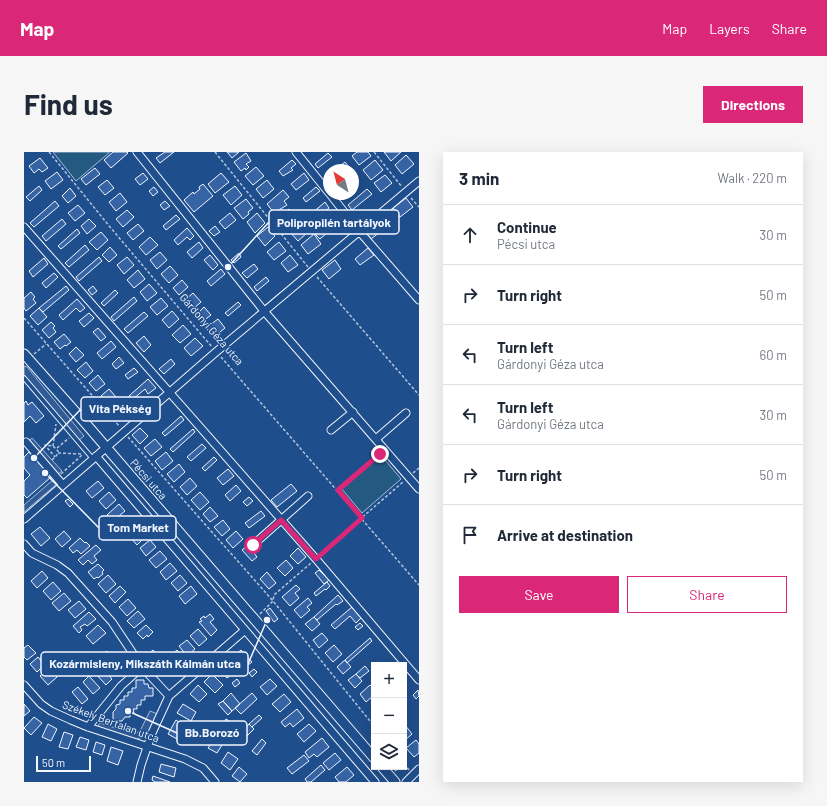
<!DOCTYPE html>
<html lang="en">
<head>
<meta charset="utf-8">
<style>
  :root { --surface:#fff; --page:#f6f6f7; --text:#1f2937; --muted:#747a83; --line:#e0e1e3; --accent:#db2777 }
  body { margin:0; font-family:Barlow,sans-serif; background:var(--page); color:var(--text) }
  .controls { position:absolute; right:12px; bottom:12px; display:grid; overflow:hidden; border-radius:0px; box-shadow:0 4px 16px #0002 }
  .controls button { width:36px; height:36px; display:grid; place-items:center; padding:0; border:0; border-bottom:1px solid var(--line); background:var(--surface); color:var(--text); font:20px sans-serif }
  .compass { position:absolute; left:299px; top:12px; width:36px; height:36px; border-radius:50%; background:var(--surface); box-shadow:0 4px 16px #0002; rotate:324deg }
  .scale { position:absolute; left:12px; bottom:10px; width:55px; box-sizing:border-box; padding-left:4px; border:2px solid #f2f6ff; border-top:0; font-size:11px; line-height:14px; white-space:nowrap; color:#f2f6ff; -webkit-text-stroke:3px #1f4e8c; paint-order:stroke }
  .stop { position:absolute; width:12px; height:12px; margin:-9px; border:3px solid #db2777; border-radius:50%; background:#fff }
  .stop.end { background:#db2777; border-color:#fff; box-shadow:0 1px 4px #0008 }
  .list { margin:0; padding:0; list-style:none }
  h2 { display:flex; justify-content:space-between; align-items:center; height:52px; margin:0; padding:0 16px; font-size:17px }
  h2 small { font-size:13px; font-weight:400; color:var(--muted) }
  .list li { display:grid; grid-template-columns:26px 1fr auto; gap:12px; align-items:center; box-sizing:border-box; height:60px; padding:0 16px; border-top:1px solid var(--line) }
  .list b { display:block; font-size:15px; white-space:nowrap }
  .list p { margin:0; font-size:13px; white-space:nowrap; color:var(--muted) }
  .list em { font-size:13px; font-style:normal; color:var(--muted) }
  .actions { display:flex; gap:8px; padding:12px 16px }
  .actions a { flex:1; padding:9px 0; border:1px solid var(--accent); border-radius:0px; text-align:center; font-size:14px; color:var(--accent) }
  .actions .main { background:var(--accent); color:#fff }
  .icon { flex:none; width:22px; height:22px; fill:none; stroke:currentColor; stroke-width:2; stroke-linecap:round; stroke-linejoin:round }
  .map { position:relative; flex:none; width:395px; height:630px; overflow:hidden; border-radius:0px }
  header { display:flex; align-items:center; gap:24px; box-sizing:border-box; height:56px; padding:0 20px; background:var(--accent); color:#fff }
  header strong { font-size:19px }
  nav { display:flex; gap:22px; margin-inline-start:auto; font-size:14px }
  .intro { display:flex; align-items:center; justify-content:space-between; box-sizing:border-box; height:96px; padding:0 24px }
  h1 { margin:0; font-size:28px }
  .button { padding:10px 18px; border-radius:0px; background:var(--accent); color:#fff; font-size:14px; font-weight:700 }
  main { display:flex; gap:24px; padding:0 24px }
  aside { flex:1; background:var(--surface); border-radius:0px; box-shadow:0 4px 16px #0002 }
  .map>svg:first-child { display:block }
  .green { fill:#245a82; stroke:#a8bbd7 }
  .parking { fill:#305b95; stroke:#a8bbd7 }
  .building { fill:#3563a3; stroke:#f2f6ff }
  .lines { fill:none; stroke-linecap:round; stroke-linejoin:round }
  .lane-casing { stroke:#f2f6ff; stroke-width:5.5 }
  .street-casing { stroke:#f2f6ff; stroke-width:9 }
  .secondary-casing { stroke:#f2f6ff; stroke-width:11 }
  .path { stroke:#b3c4dc; stroke-width:1.5; stroke-dasharray:3 2; stroke-linecap:butt }
  .lane { stroke:#1f4e8c; stroke-width:3.5 }
  .street { stroke:#1f4e8c; stroke-width:7 }
  .secondary { stroke:#1f4e8c; stroke-width:9 }
  .route { stroke:#db2777; stroke-width:5 }
  .labels { text-anchor:middle; dominant-baseline:central; stroke-width:3; stroke-linejoin:round; paint-order:stroke }
  .street-label { font-size:11px; fill:#f2f6ff; stroke:#1f4e8c }
  .leader { fill:none; stroke:#f2f6ff; stroke-width:1.5 }
  .callout-dot { fill:#f2f6ff; stroke:#1f4e8c; stroke-width:1.5 }
  .callout { fill:#1f4e8c; stroke:#f2f6ff; stroke-width:1.5 }
  .callout-label { font-size:12px; text-anchor:middle; font-weight:bold; fill:#f2f6ff }
</style>
</head>
<body>
<header>
<strong>Map</strong>
<nav><a>Map</a><a>Layers</a><a>Share</a></nav>
</header>
<div class="intro"><h1>Find us</h1><a class="button">Directions</a></div>
<main>
<div class="map">
<svg width="395" height="630" viewBox="0 0 395 630">
  <rect width="100%" height="100%" fill="#1f4e8c"/>
  <!-- green -->
  <path class="green" d="M29,0H86L52,29Z
    M356,302L377,327L338,361L317,336Z"/>
  <!-- parking -->
  <path class="parking" d="M0,214L3,215L60,284L54,289L0,226Z
    M8,286L38,319L33,323L4,290Z
    M30,327L34,331L0,360V353Z
    M126,559L136,563L128,581L109,589L72,577L76,571L106,581H113L117,577Z"/>
  <!-- building -->
  <path class="building" d="M89,0H103L104,1L87,16L80,8Z
    M141,0H150L136,11L132,6Z
    M203,0H215L208,6Z
    M333,0H344L347,4L335,13L328,4Z
    M360,0H377L367,9Z
    M222,1L227,9L222,12L225,15L222,18L221,16L217,19L210,10Z
    M304,1L308,5L294,16L291,12Z
    M382,3L390,12L378,22L371,13Z
    M16,6L24,16L18,20L15,17L10,21L5,14Z
    M268,8L272,12L267,16L269,18L259,24L255,19Z
    M351,8L359,18L347,28L339,18Z
    M321,10L326,16L323,18H311Z
    M232,15L240,24L229,33L221,24Z
    M71,16L76,22L62,33L57,27Z
    M33,20L39,28L27,37L21,29Z
    M119,21L124,27L116,33L111,27Z
    M197,21L205,30L191,41L184,32Z
    M280,21L285,28L272,38L267,32Z
    M361,23L368,31L357,40L350,31Z
    M330,26L334,31L329,35V27Z
    M83,28L90,36L81,43L74,35Z
    M243,28L250,37L239,46L232,37Z
    M179,32L189,44L170,60L160,48L169,40L170,42L176,37L175,35Z
    M15,34L18,38L6,49L2,45Z
    M211,34L218,43L207,53L199,43Z
    M130,35L134,40L129,44L125,39Z
    M292,35L296,39L282,50L279,46Z
    M46,36L52,44L44,51L38,44Z
    M343,37L348,42L328,58L324,53Z
    M259,38L265,45L260,49L263,53L250,61L243,52Z
    M96,41L103,50L92,59L85,50Z
    M382,46L389,55L376,65L369,56Z
    M222,47L229,56L224,60L225,62L219,67L210,56Z
    M31,49L35,54L10,75L6,71Z
    M141,49L146,54L140,58L136,53Z
    M301,50L305,56L292,67L287,62Z
    M54,53L61,61L51,69L44,61Z
    M265,57L272,64L268,67L269,69L265,73L263,71L259,74L253,67Z
    M103,58L110,65L99,75L92,67Z
    M206,61L212,68L201,77L195,70Z
    M233,61L241,71L231,81L223,70Z
    M152,63L156,67L142,78L139,74Z
    M359,64L366,72L347,87L340,79Z
    M38,67L42,72L22,89L18,84Z
    M65,67L72,74L63,82L57,74Z
    M277,71L284,80L274,89L266,80Z
    M114,72L120,79L109,88L103,81Z
    M191,74L196,80L190,84L185,79Z
    M244,75L251,84L241,94L233,84Z
    M300,75L304,80L296,87L291,82Z
    M163,76L170,84L166,88L163,85L154,93L150,88Z
    M53,77L56,81L37,97L34,94Z
    M77,80L84,88L73,98L65,90Z
    M290,82L297,92L284,102L277,93Z
    M126,85L134,93L122,103L115,95Z
    M175,90L179,96L168,106L163,100Z
    M255,90L262,99L250,108L243,100Z
    M61,93L65,98L45,115L41,111Z
    M86,95L93,103L85,110L78,103Z
    M344,96L350,103L336,113L331,107Z
    M136,100L143,108L133,117L126,108Z
    M215,101L217,105L210,111L207,108Z
    M186,103L194,113L189,118L180,108Z
    M266,103L274,113L264,120L257,111Z
    M75,105L78,109L55,129L52,125Z
    M103,105L110,113L100,122L93,113Z
    M20,106L24,112L9,125L5,119Z
    M311,108L317,117L305,127L298,118Z
    M230,112L234,117L223,126L218,121Z
    M146,114L154,123L145,131L137,122Z
    M197,117L201,122L187,134L183,129Z
    M114,118L121,127L110,136L103,128Z
    M30,121L34,125L22,136L18,131Z
    M242,125L245,129L233,139L230,135Z
    M158,128L164,135L155,143L149,136Z
    M125,132L133,141L123,149L116,140Z
    M42,134L45,138L19,160L15,156Z
    M69,134L73,139L68,143L64,138Z
    M91,138L94,141L80,154L77,151Z
    M7,140L11,145L9,147L12,151L2,159L0,156V146Z
    M169,141L177,150L168,158L160,149Z
    M110,145L113,149L90,169L87,165Z
    M137,146L144,154L133,163L126,155Z
    M53,147L61,156L56,160L52,156L39,168L35,163Z
    M214,150L217,153L204,164L201,161Z
    M180,155L187,163L178,170L172,163Z
    M15,156L23,165L14,173L6,164Z
    M148,159L155,167L145,176L138,168Z
    M120,160L124,164L104,181L100,177Z
    M65,161L70,166L60,175L55,169Z
    M194,167L201,176L190,185L182,176Z
    M27,170L31,174L29,176L32,180L25,186L18,178Z
    M159,173L167,182L156,191L148,183Z
    M74,176L82,185L77,189L69,180Z
    M40,182L47,190L42,194L41,193L36,197L30,190Z
    M120,184L127,193L120,200L112,191Z
    M171,186L179,194L167,204L160,196Z
    M87,189L92,195L78,207L73,201Z
    M52,195L60,203L52,210L45,202Z
    M95,205L100,211L92,217L88,212Z
    M147,207L151,212L140,222L135,217Z
    M62,210L69,219L61,226L53,218Z
    M110,216L114,220L104,227L101,223Z
    M74,223L81,232L72,239L65,231Z
    M124,227L132,236L124,242L121,237L108,248L105,244Z
    M85,237L92,245L84,252L77,244Z
    M2,249L4,253L8,250L20,264L12,271L6,264L0,270V251Z
    M157,264L160,268L141,284L138,281Z
    M116,276L124,284L116,292L108,283Z
    M169,277L171,280L149,300L146,297Z
    M131,287L138,295L127,304L120,296Z
    M178,292L182,296L167,309L163,305Z
    M5,300L27,325L3,346L0,343V329L6,323L0,316V305Z
    M142,300L149,309L138,318L131,309Z
    M190,305L193,308L181,319L178,316Z
    M155,312L161,320L150,330L143,322Z
    M204,317L210,324L199,333L193,326Z
    M166,326L173,334L163,343L156,335Z
    M74,329L80,336L68,346L62,339Z
    M267,332L273,339L253,355L247,348Z
    M212,333L217,339L206,349L201,343Z
    M85,340L92,348L82,357L75,349Z
    M176,340L185,350L176,358L167,348Z
    M225,345L229,349L223,354L219,350Z
    M44,347L49,352L46,355L41,349Z
    M95,352L101,359L89,369L83,363Z
    M186,355L194,364L186,370L179,362Z
    M237,359L241,364L225,376L221,371Z
    M199,368L206,377L198,384L190,375Z
    M16,375L26,386L17,394L7,382Z
    M116,376L122,384L113,393L106,385Z
    M40,379L47,387L38,395L31,387Z
    M212,379L219,387L209,396L202,388Z
    M56,386L61,391L62,390L66,394L57,402L53,398L49,401L45,396Z
    M126,388L132,395L122,404L116,396Z
    M72,393L77,398L70,404L73,408L68,412L64,408L59,413L54,408Z
    M224,393L233,405L228,409L218,398Z
    M274,396L282,405L274,412L266,404Z
    M136,399L143,407L132,416L125,408Z
    M262,408L269,416L261,424L253,416Z
    M146,411L153,419L142,428L136,420Z
    M74,412L80,418L78,420L79,422L74,426L73,425L70,427L64,420Z
    M295,418L305,428L300,432L291,421Z
    M18,419L24,426L13,436L7,429Z
    M243,420L252,431L245,437L236,427Z
    M84,423L92,432L82,441L74,432Z
    M156,423L163,431L154,439L147,431Z
    M29,430L37,439L27,448L19,439Z
    M303,430L306,434L302,438L301,437L292,444L290,441Z
    M272,433L276,437L271,441L275,446L266,454L258,445Z
    M96,434L102,440L91,451L85,444Z
    M167,434L173,442L161,452L155,444Z
    M40,441L47,449L35,459L28,451Z
    M314,443L319,449L313,453L312,452L293,468L290,465Z
    M284,446L288,451L283,455L286,458L277,466L270,458Z
    M104,447L112,456L103,464L95,455Z
    M55,449L62,457L51,466L44,458Z
    M328,455L337,466L332,471L326,464L311,477L307,473Z
    M246,456L254,467L250,470L242,459Z
    M114,459L121,467L110,476L103,469Z
    M65,460L72,467L63,474L61,472L56,475L58,478L55,481L49,474Z
    M186,462L190,467L186,470L193,478L187,484L175,470L178,469L176,467L180,464L181,466Z
    M290,465L296,472L288,479L281,472Z
    M336,471L339,474L334,478L331,475Z
    M74,473L82,481L69,492L62,484Z
    M122,473L129,480L124,485L123,483L119,487L113,481Z
    M174,477L183,487L175,494L166,484Z
    M298,481L304,488L295,496L289,488Z
    M346,486L348,489L323,511L321,508Z
    M163,488L171,497L163,504L155,494Z
    M4,493L12,501L3,508L0,505V496Z
    M310,493L318,502L309,510L301,501Z
    M129,498L147,518L139,524L122,504Z
    M153,498L160,506L151,513L144,506Z
    M217,498L228,510L220,516L210,504Z
    M83,499L93,510L86,516L82,511L81,513L75,506Z
    M14,505L20,513L13,520L6,512Z
    M321,508L327,515L319,522L313,515Z
    M204,510L212,519L203,526L195,517Z
    M341,514L345,519L336,526L332,522Z
    M26,516L33,525L24,533L16,524Z
    M78,516L88,527L82,533L71,521Z
    M230,517L233,520L228,525L225,521Z
    M188,522L199,533L191,541L180,530Z
    M332,522L338,529L331,536L324,528Z
    M65,524L76,536L69,542L59,530Z
    M213,527L216,531L211,535L208,531Z
    M246,527L253,534L243,543L236,535Z
    M112,528H120V532H124L125,536H129V544H121V548H117V553H113V557H109L110,561H106V565H101L98,569H89V560L92,557V553L96,552V548H100V544H104V540H108V536H112Z
    M174,533L183,542L175,550L166,542Z
    M346,533L350,537V543L342,550L336,542Z
    M54,535L64,547L58,552L48,540Z
    M394,538L395,544L392,547L389,543Z
    M207,541L216,552L208,559L199,549Z
    M228,541L233,547L217,562L211,556Z
    M260,542L267,550L256,560L248,552Z
    M199,549L208,559L204,563L194,552Z
    M0,552L6,559L0,564Z
    M159,552L172,560L167,569L153,561Z
    M273,557L280,566L269,575L266,571L261,575L257,570Z
    M235,563L238,566L228,575L225,572Z
    M10,565L18,571L7,583L0,576Z
    M202,567L208,571L205,576L207,577L204,583L196,577Z
    M152,568L161,574L153,587L144,582Z
    M24,572L33,577L27,589L18,585Z
    M225,572L230,577L223,584L218,580Z
    M285,572L292,579L280,590L273,582Z
    M381,573L388,582L380,589V574Z
    M40,580L49,583L44,597L35,595Z
    M193,583L201,588L193,601L184,596Z
    M56,585L65,588L62,598L52,595Z
    M298,586L305,595L293,605L290,602L285,606L281,600Z
    M238,587L242,591L233,603L228,599Z
    M392,588L395,592V601L390,605L382,596Z
    M72,590L81,593L78,603L69,600Z
    M87,595L99,599L94,613L83,609Z
    M204,600L214,607L206,618L197,611Z
    M311,601L317,608L305,618L299,611Z
    M280,603L285,609L268,622L263,616Z
    M137,612L152,616L150,625L135,620Z
    M297,613L301,618L287,630H283L281,627Z
    M215,615L223,622L216,630L208,624Z
    M323,615L330,623L322,630H315L311,625Z
    M129,624L146,630H131L128,628Z"/>
  <g class="lines">
    <defs>
      <path id="lane" d="M0,226L69,307"/>
      <path id="street" d="M113,0L240,159L395,337
        M272,0L305,41
        M306,42L335,79L395,148
        M0,75L292,407L395,528
        M307,278L329,260
        M352,287L382,261
        M2,290L39,333
        M72,304L351,630
        M0,367L192,200L395,29
        M0,392L8,401L33,413L44,421L88,470L118,515L145,544
        M229,393L284,344
        M0,533L17,552L27,559L47,568L64,575L161,607L179,616L191,630
        M64,575L97,534L118,515
        M113,630L117,613L128,581L145,544L221,478
        M382,630L395,617"/>
      <path id="secondary" d="M0,202L63,273L350,606
        M358,615L371,630"/>
    </defs>
    <!-- lane casing -->
    <use href="#lane" class="lane-casing"/>
    <!-- street casing -->
    <use href="#street" class="street-casing"/>
    <!-- secondary casing -->
    <use href="#secondary" class="secondary-casing"/>
    <!-- path -->
    <path class="path" d="M25,0L86,75L188,195
      M191,0L284,115
      M350,0L378,35
      M387,46L395,55
      M293,125L395,243
      M0,166L95,274
      M10,202L22,192
      M197,205L395,433
      M104,285L249,449L350,574
      M29,294L32,272
      M33,296L45,286
      M34,301L57,302
      M28,308C31,305 34,303 34,299L29,294L21,293L31,305
      M389,321L395,316
      M37,322L58,303
      M314,338L356,302
      M297,401L379,330
      M236,462L249,449L250,443L287,411
      M380,612L385,618
      M371,619L376,615"/>
    <!-- lane -->
    <use href="#lane" class="lane"/>
    <!-- street -->
    <use href="#street" class="street"/>
    <!-- secondary -->
    <use href="#secondary" class="secondary"/>
  </g>
  <g class="lines">
    <!-- route -->
    <path class="route" d="M229,393L257,368L292,407L338,366L314,338L356,302"/>
  </g>
  <g class="labels">
    <!-- street labels -->
    <g class="street-label">
      <text transform="translate(188 177) rotate(49)">Gárdonyi Géza utca</text>
      <text transform="translate(125 327) rotate(49)">Pécsi utca</text>
      <text transform="translate(87 569) rotate(20)">Székely Bertalan utca</text>
    </g>
  </g>
  <!-- callouts -->
  <path class="leader" d="M204 115L245 70M10 306L57 257M21 321L75 376M243 468L224 512M104 559L153 581"/>
  <g class="callout-dot">
    <circle cx="204" cy="115" r="4"/>
    <circle cx="10" cy="306" r="4"/>
    <circle cx="21" cy="321" r="4"/>
    <circle cx="243" cy="468" r="4"/>
    <circle cx="104" cy="559" r="4"/>
  </g>
  <g class="callout">
    <rect x="245" y="58" width="130" height="24" rx="4"/>
    <rect x="57" y="245" width="79" height="24" rx="4"/>
    <rect x="75" y="364" width="77" height="24" rx="4"/>
    <rect x="17" y="500" width="207" height="24" rx="4"/>
    <rect x="153" y="569" width="70" height="24" rx="4"/>
  </g>
  <g class="callout-label">
    <text x="310" y="75">Polipropilén tartályok</text>
    <text x="96" y="261">Vita Pékség</text>
    <text x="114" y="380">Tom Market</text>
    <text x="121" y="516">Kozármisleny, Mikszáth Kálmán utca</text>
    <text x="188" y="585">Bb.Borozó</text>
  </g>
</svg>
<div class="controls">
<button>+</button>
<button>−</button>
<button><svg class="icon" aria-label="layers" viewBox="0 0 24 24"><path d="M12 4l9 5-9 5-9-5zM3 14l9 5 9-5"/></svg></button>
</div>
<svg class="compass" viewBox="-18 -18 36 36"><path d="M0-13l5 13h-10z" fill="#e53935"/><path d="M0 13l5-13h-10z" fill="#747a83"/></svg>
<div class="scale">50 m</div>
<div class="stop" style="left:229px;top:393px"></div>
<div class="stop end" style="left:356px;top:302px"></div>
</div>
<aside>
<h2>3 min<small>Walk · 220 m</small></h2>
<ul class="list">
<li><svg class="icon" aria-label="ahead" viewBox="0 0 24 24"><path d="M12 20V5M6 11l6-6 6 6"/></svg><div><b>Continue</b><p>Pécsi utca</p></div><em>30 m</em></li>
<li><svg class="icon" aria-label="right" viewBox="0 0 24 24"><path d="M7 20v-9h11M14 6l5 5-5 5"/></svg><div><b>Turn right</b></div><em>50 m</em></li>
<li><svg class="icon" aria-label="left" viewBox="0 0 24 24"><path d="M17 20v-9H6M10 6l-5 5 5 5"/></svg><div><b>Turn left</b><p>Gárdonyi Géza utca</p></div><em>60 m</em></li>
<li><svg class="icon" aria-label="left" viewBox="0 0 24 24"><path d="M17 20v-9H6M10 6l-5 5 5 5"/></svg><div><b>Turn left</b><p>Gárdonyi Géza utca</p></div><em>30 m</em></li>
<li><svg class="icon" aria-label="right" viewBox="0 0 24 24"><path d="M7 20v-9h11M14 6l5 5-5 5"/></svg><div><b>Turn right</b></div><em>50 m</em></li>
<li><svg class="icon" aria-label="arrive" viewBox="0 0 24 24"><path d="M6 21V4h12l-3 4 3 4H6"/></svg><div><b>Arrive at destination</b></div></li>
</ul>
<div class="actions"><a class="main">Save</a><a>Share</a></div>
</aside>
</main>
</body>
</html>
